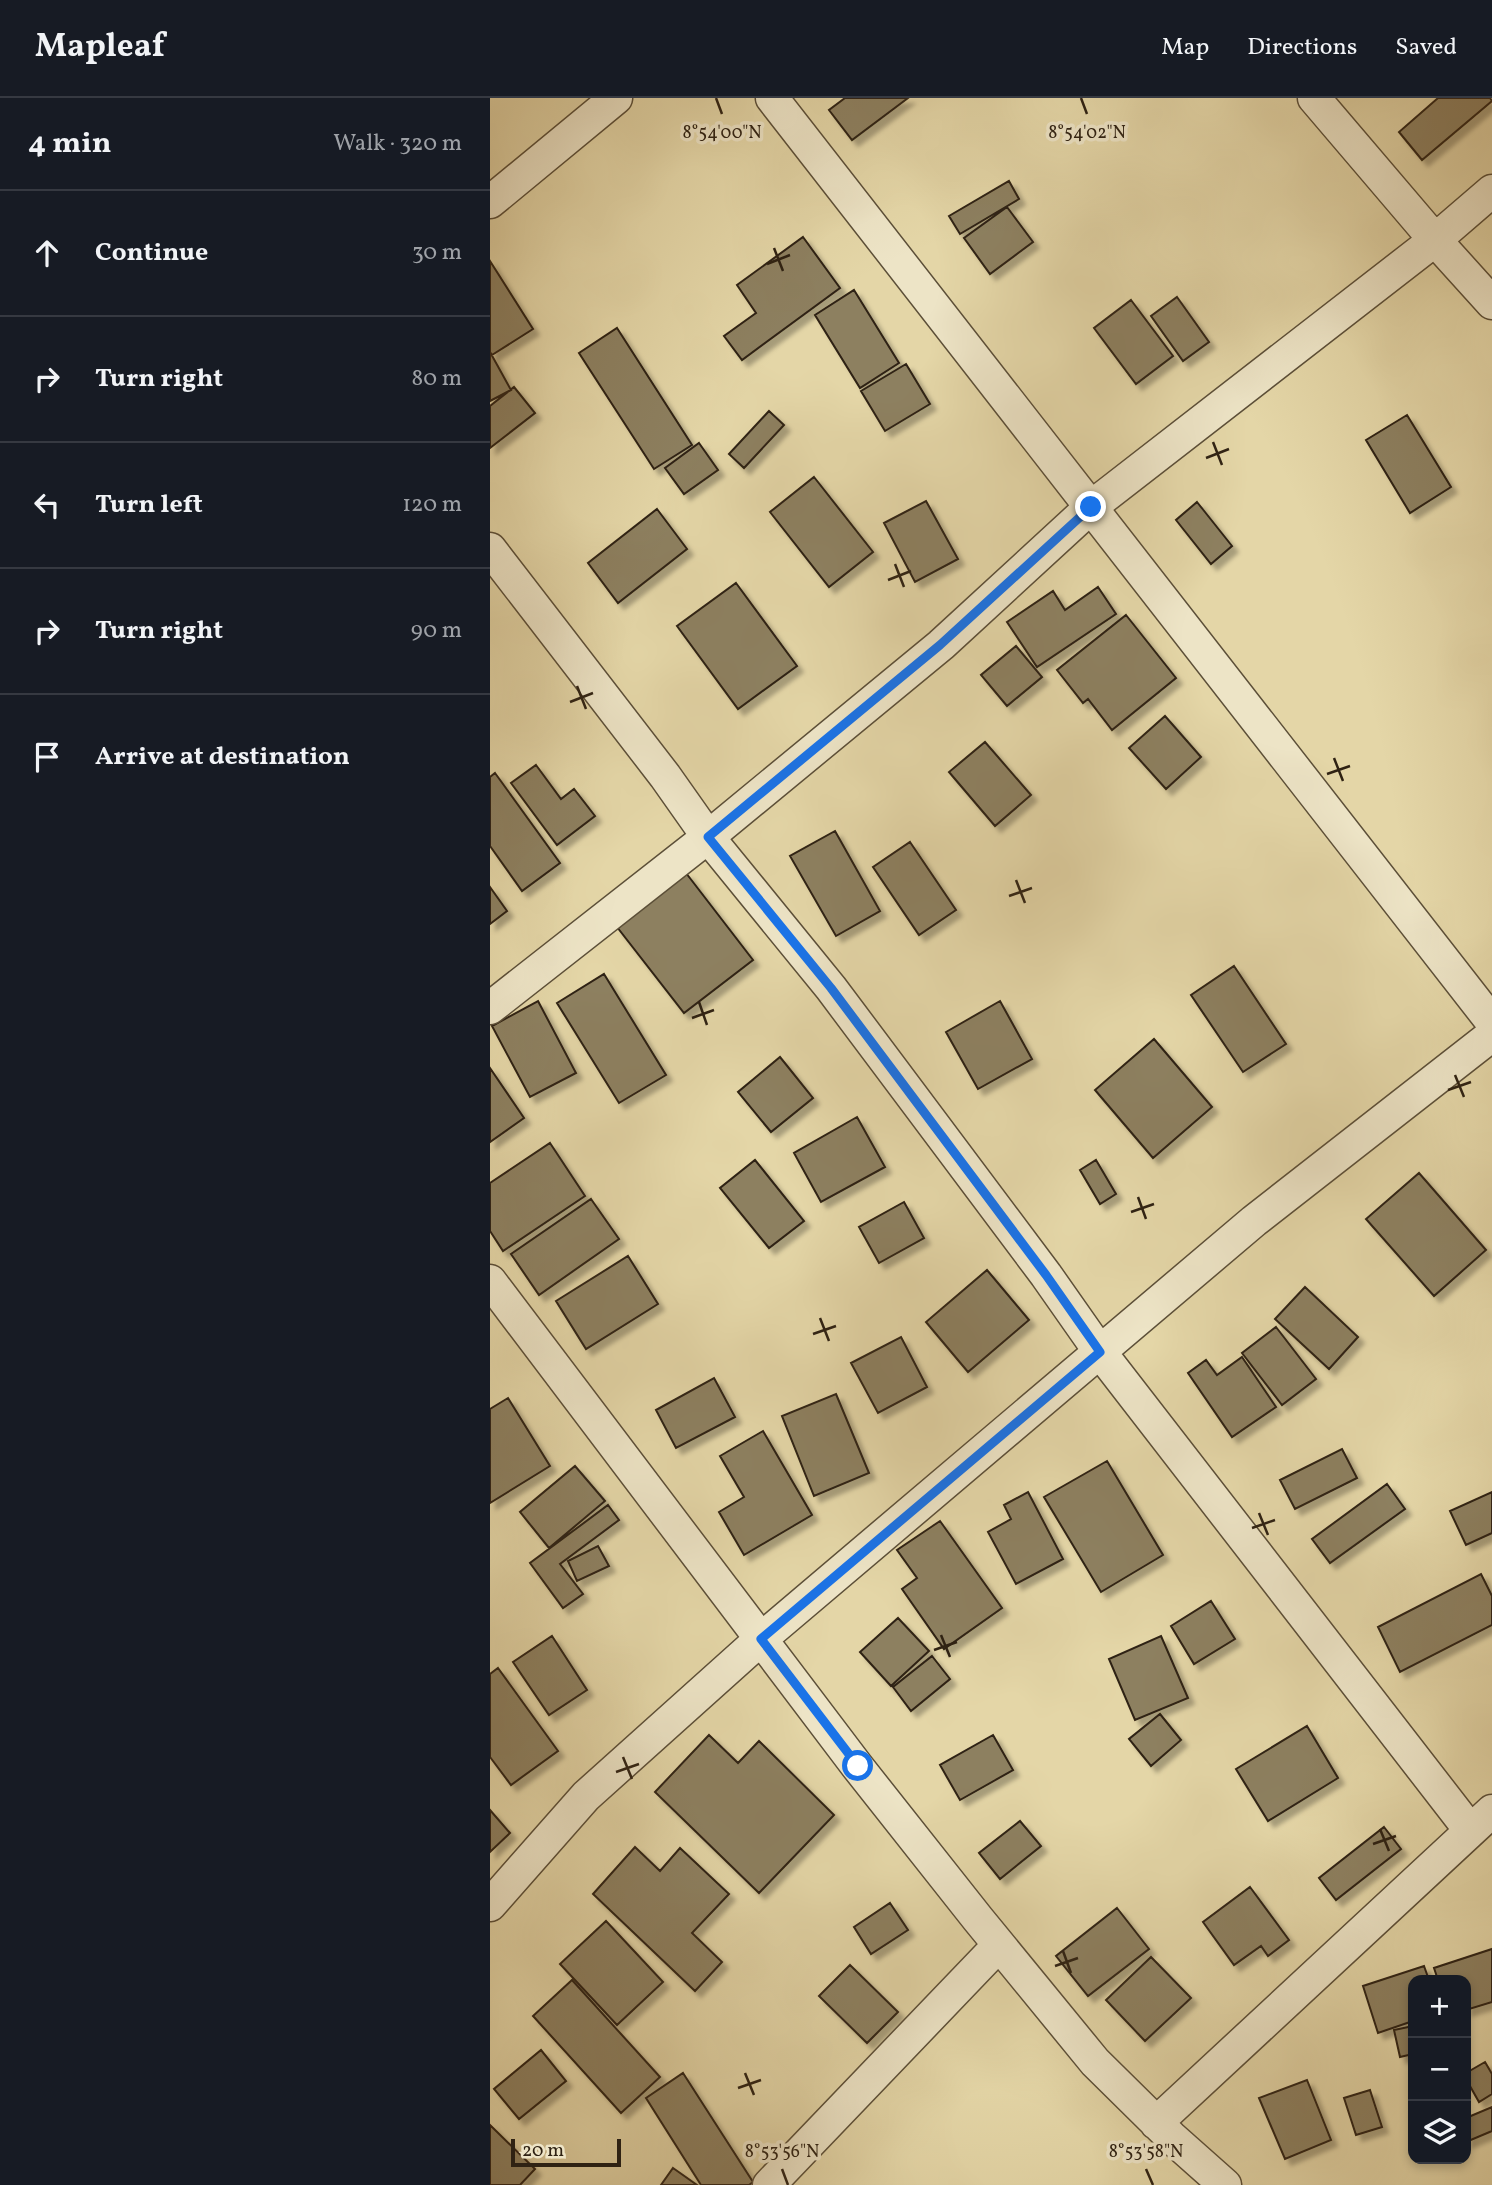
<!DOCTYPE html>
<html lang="en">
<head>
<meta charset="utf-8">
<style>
  :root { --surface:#171b24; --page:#20242c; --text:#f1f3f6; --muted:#9ea1a6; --line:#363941 }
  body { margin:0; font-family:Vollkorn,serif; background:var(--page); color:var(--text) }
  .controls { position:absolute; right:21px; bottom:21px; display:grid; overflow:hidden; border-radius:14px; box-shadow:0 4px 10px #0003 }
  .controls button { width:63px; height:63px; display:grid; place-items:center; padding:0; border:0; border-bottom:2px solid var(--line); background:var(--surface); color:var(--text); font:35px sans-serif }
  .scale { position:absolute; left:21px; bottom:18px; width:110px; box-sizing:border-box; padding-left:7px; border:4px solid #2f2213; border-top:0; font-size:19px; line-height:24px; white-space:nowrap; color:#2f2213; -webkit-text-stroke:5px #ede4c6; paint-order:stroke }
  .stop { position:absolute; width:21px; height:21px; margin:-16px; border:5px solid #1a73e8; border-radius:50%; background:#fff }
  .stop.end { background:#1a73e8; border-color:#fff; box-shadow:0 2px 7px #0008 }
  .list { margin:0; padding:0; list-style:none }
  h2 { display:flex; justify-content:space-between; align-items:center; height:91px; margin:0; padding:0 28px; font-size:30px }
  h2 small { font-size:23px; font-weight:400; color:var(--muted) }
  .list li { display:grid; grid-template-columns:46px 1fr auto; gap:21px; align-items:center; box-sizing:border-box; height:126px; padding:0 28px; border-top:2px solid var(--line) }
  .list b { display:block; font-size:26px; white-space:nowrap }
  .list em { font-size:23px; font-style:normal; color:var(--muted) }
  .icon { flex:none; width:38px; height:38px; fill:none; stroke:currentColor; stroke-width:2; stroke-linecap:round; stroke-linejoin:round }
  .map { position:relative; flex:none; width:1002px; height:2087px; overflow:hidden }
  header { display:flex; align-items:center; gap:42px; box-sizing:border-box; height:98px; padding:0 35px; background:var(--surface); border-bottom:2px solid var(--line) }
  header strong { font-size:33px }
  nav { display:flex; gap:38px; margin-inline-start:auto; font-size:24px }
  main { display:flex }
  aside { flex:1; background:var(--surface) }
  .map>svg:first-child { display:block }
  .building { fill:#8d8060; stroke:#2f2213; stroke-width:2; filter:url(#shadow) }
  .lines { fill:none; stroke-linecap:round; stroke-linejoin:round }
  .street-casing { stroke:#5c4f38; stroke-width:35 }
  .street { stroke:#ede4c6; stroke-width:32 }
  .route { stroke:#1a73e8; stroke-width:9 }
  .ticks { fill:none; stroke:#2f2213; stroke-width:2.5 }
  .ticks-label { font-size:18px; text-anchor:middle; fill:#2f2213; stroke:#ede4c6; stroke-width:7; stroke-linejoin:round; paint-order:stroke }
</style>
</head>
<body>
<header>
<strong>Mapleaf</strong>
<nav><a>Map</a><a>Directions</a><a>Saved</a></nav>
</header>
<main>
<aside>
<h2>4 min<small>Walk · 320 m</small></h2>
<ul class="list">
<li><svg class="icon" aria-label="ahead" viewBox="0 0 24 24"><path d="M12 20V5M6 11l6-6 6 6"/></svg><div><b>Continue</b></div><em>30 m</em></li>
<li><svg class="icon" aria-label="right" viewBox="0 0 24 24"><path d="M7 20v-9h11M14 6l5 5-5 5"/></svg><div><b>Turn right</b></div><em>80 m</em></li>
<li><svg class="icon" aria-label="left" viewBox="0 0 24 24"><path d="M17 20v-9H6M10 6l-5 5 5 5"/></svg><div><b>Turn left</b></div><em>120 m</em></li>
<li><svg class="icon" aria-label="right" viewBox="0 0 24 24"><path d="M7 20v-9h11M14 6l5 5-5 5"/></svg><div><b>Turn right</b></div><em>90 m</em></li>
<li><svg class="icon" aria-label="arrive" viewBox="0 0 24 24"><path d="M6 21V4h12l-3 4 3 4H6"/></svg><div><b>Arrive at destination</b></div></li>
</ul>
</aside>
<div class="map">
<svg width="1002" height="2087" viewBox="0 0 1002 2087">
  <defs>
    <filter id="shadow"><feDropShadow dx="6" dy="6" stdDeviation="2" flood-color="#0004"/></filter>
  </defs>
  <rect width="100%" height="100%" fill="#e4d6a7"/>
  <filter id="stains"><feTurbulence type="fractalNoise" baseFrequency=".00286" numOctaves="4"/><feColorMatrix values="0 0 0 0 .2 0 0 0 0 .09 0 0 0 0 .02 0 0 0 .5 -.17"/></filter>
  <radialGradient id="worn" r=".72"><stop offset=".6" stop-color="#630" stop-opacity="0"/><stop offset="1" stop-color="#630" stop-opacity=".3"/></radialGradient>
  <!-- building -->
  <path class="building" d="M355,0H418L362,42L339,12Z
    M948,0H1000L1002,3L932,62L909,34Z
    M519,83L529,101L470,136L459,118Z
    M517,109L543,144L500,176L474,140Z
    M313,139L350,190L252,262L234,238L266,215L247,187Z
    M0,163L43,231L2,257L0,254Z
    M364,192L409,265L370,290L325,217Z
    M687,199L719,244L693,263L661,218Z
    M641,202L683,258L646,286L604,230Z
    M127,230L202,347L164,371L89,255Z
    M0,254L21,292L0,303Z
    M416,266L440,306L395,333L371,293Z
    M24,289L45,315L0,350V308Z
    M279,313L294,327L254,370L239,356Z
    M917,317L961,389L920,415L876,342Z
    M209,345L228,372L194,396L175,370Z
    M324,379L383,454L339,489L280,414Z
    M436,403L468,461L425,484L394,425Z
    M707,404L742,448L721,466L686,422Z
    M167,411L197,451L128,505L98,465Z
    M246,485L307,568L248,611L187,528Z
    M608,489L626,516L547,569L517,524L563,493L575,512Z
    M636,517L686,580L622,632L598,601L593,605L567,572Z
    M526,548L552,579L517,608L491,577Z
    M675,618L711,659L676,691L639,650Z
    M495,644L541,697L505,728L459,674Z
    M46,667L71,701L84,691L105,718L67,747L21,685Z
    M5,675L70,765L32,793L0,748V679Z
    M345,733L390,813L346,838L300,758Z
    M420,744L466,812L429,837L383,769Z
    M196,775L263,862L194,915L127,829Z
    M0,789L17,813L0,826Z
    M744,868L796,946L753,974L701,897Z
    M114,876L176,977L129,1005L67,905Z
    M48,903L86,975L40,999L2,928Z
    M510,903L542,961L488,991L456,934Z
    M664,941L722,1009L663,1060L605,992Z
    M290,959L323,1000L281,1034L248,994Z
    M0,970L34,1020L0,1044Z
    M367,1019L395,1069L331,1104L304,1055Z
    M60,1045L95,1098L13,1153L0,1133V1085Z
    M265,1062L314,1123L279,1150L230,1090Z
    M606,1062L626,1096L610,1106L590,1072Z
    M929,1075L996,1152L944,1198L876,1121Z
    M101,1101L129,1141L49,1197L21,1156Z
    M414,1104L434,1140L389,1165L369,1129Z
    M138,1158L168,1206L96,1251L66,1203Z
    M497,1172L539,1222L478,1274L436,1224Z
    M815,1189L868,1239L839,1271L785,1221Z
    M786,1229L826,1281L792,1307L752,1255Z
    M411,1239L437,1289L388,1315L361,1265Z
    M752,1259L786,1309L742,1339L698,1275L716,1262L727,1277Z
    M224,1280L245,1319L186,1350L166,1312Z
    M346,1296L379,1375L324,1398L292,1318Z
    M18,1300L60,1368L0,1405V1311Z
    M273,1333L322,1417L254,1457L229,1414L254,1399L230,1358Z
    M852,1351L867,1380L805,1411L790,1382Z
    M617,1363L673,1457L611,1494L554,1399Z
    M85,1368L115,1403L59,1450L30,1414Z
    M897,1386L915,1411L840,1465L822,1441Z
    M538,1394L573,1461L526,1486L498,1434L521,1421L514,1407Z
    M1002,1394V1435L976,1447L960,1413Z
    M118,1407L129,1422L70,1466L93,1496L73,1510L40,1465Z
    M450,1423L512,1510L454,1551L412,1491L427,1480L407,1452Z
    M108,1448L119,1468L87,1483L78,1463Z
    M991,1476L1002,1498V1527L910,1574L888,1529Z
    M721,1503L745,1541L704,1566L681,1528Z
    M408,1520L439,1553L401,1588L370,1554Z
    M62,1538L97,1592L59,1617L23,1564Z
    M671,1538L698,1600L645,1622L619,1561Z
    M442,1558L460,1581L421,1613L403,1589Z
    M8,1570L68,1653L21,1687L0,1659V1576Z
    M670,1616L691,1642L661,1668L639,1641Z
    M817,1628L848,1680L778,1723L746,1671Z
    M219,1637L248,1665L269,1643L344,1717L269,1795L165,1694Z
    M503,1637L523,1672L470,1702L450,1667Z
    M0,1712L20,1735L0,1754Z
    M530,1723L551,1748L510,1781L489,1755Z
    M894,1729L911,1751L846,1802L829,1780Z
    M145,1749L170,1773L190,1750L239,1796L202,1835L232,1864L205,1893L103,1796Z
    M760,1789L799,1842L778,1858L771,1848L744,1867L713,1824Z
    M400,1805L418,1832L381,1856L364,1829Z
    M627,1810L659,1851L598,1898L566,1858Z
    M116,1823L173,1884L127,1927L70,1866Z
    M1002,1851V1904L976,1912V1882H948L944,1870Z
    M661,1859L701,1900L655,1943L616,1902Z
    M360,1867L408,1914L377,1945L329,1898Z
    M934,1868L939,1882H923V1923L888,1935L873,1888Z
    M82,1882L170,1979L131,2015L43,1918Z
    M923,1928V1956L910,1959L904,1932Z
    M51,1952L76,1983L29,2021L4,1991Z
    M995,1964L1002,1976V1996L989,2004L976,1981V1975Z
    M193,1975L263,2084L259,2087H211L156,2000Z
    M817,1982L841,2042L795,2061L769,2000Z
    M880,1992L892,2029L866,2037L854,2000Z
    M1002,2009V2033L976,2044V2020Z
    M0,2027L45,2071L30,2087H0Z
    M183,2070L207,2087H171Z"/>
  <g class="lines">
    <defs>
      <path id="street" d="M282,0L1002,924
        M824,0L945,142L1002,205
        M0,104L126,0
        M0,451L175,678L218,739L341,890L556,1177L610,1254L980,1732
        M0,910L218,739L451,547L601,409L945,142L1002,93
        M0,1183L367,1668L488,1821L605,1964L681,2039L735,2087
        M0,1807L96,1698L271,1541L764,1123L1002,937
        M666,2025L1002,1713
        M279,2087L509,1847"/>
    </defs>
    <!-- street casing -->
    <use href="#street" class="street-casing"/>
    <!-- street -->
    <use href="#street" class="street"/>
  </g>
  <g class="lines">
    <!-- route -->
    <path class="route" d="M368,1668L271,1541L610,1254L556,1177L341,890L218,739L450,547L601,409"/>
  </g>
  <!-- ticks -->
  <path class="ticks" d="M226,0L232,16M591,0L597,16M284,150L293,173M277,166L300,157M723,344L732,367M716,360L739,351M405,466L414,489M398,482L421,473M87,588L96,611M80,604L103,595M844,660L853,683M837,676L860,668M526,782L535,805M519,798L542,790M209,904L217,927M202,920L224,912M965,977L974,999M958,992L981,984M648,1099L656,1121M641,1114L664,1106M330,1220L339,1243M323,1236L346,1228M769,1415L778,1437M762,1430L785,1422M451,1537L460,1559M444,1552L467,1544M133,1659L142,1681M126,1674L149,1666M890,1731L899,1753M883,1746L906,1738M573,1853L581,1875M565,1868L588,1860M255,1975L264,1997M248,1990L271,1982M292,2071L298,2087M656,2071L663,2087"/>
  <g class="ticks-label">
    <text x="232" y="40">8°54'00"N</text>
    <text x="597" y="40">8°54'02"N</text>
    <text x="292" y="2059">8°53'56"N</text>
    <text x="656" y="2059">8°53'58"N</text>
  </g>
  <rect width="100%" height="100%" filter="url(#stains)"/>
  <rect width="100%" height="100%" fill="url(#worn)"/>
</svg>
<div class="controls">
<button>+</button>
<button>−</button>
<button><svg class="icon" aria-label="layers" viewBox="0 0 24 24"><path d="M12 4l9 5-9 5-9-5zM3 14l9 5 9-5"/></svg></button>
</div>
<div class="scale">20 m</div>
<div class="stop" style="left:368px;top:1668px"></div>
<div class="stop end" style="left:601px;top:409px"></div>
</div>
</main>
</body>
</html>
